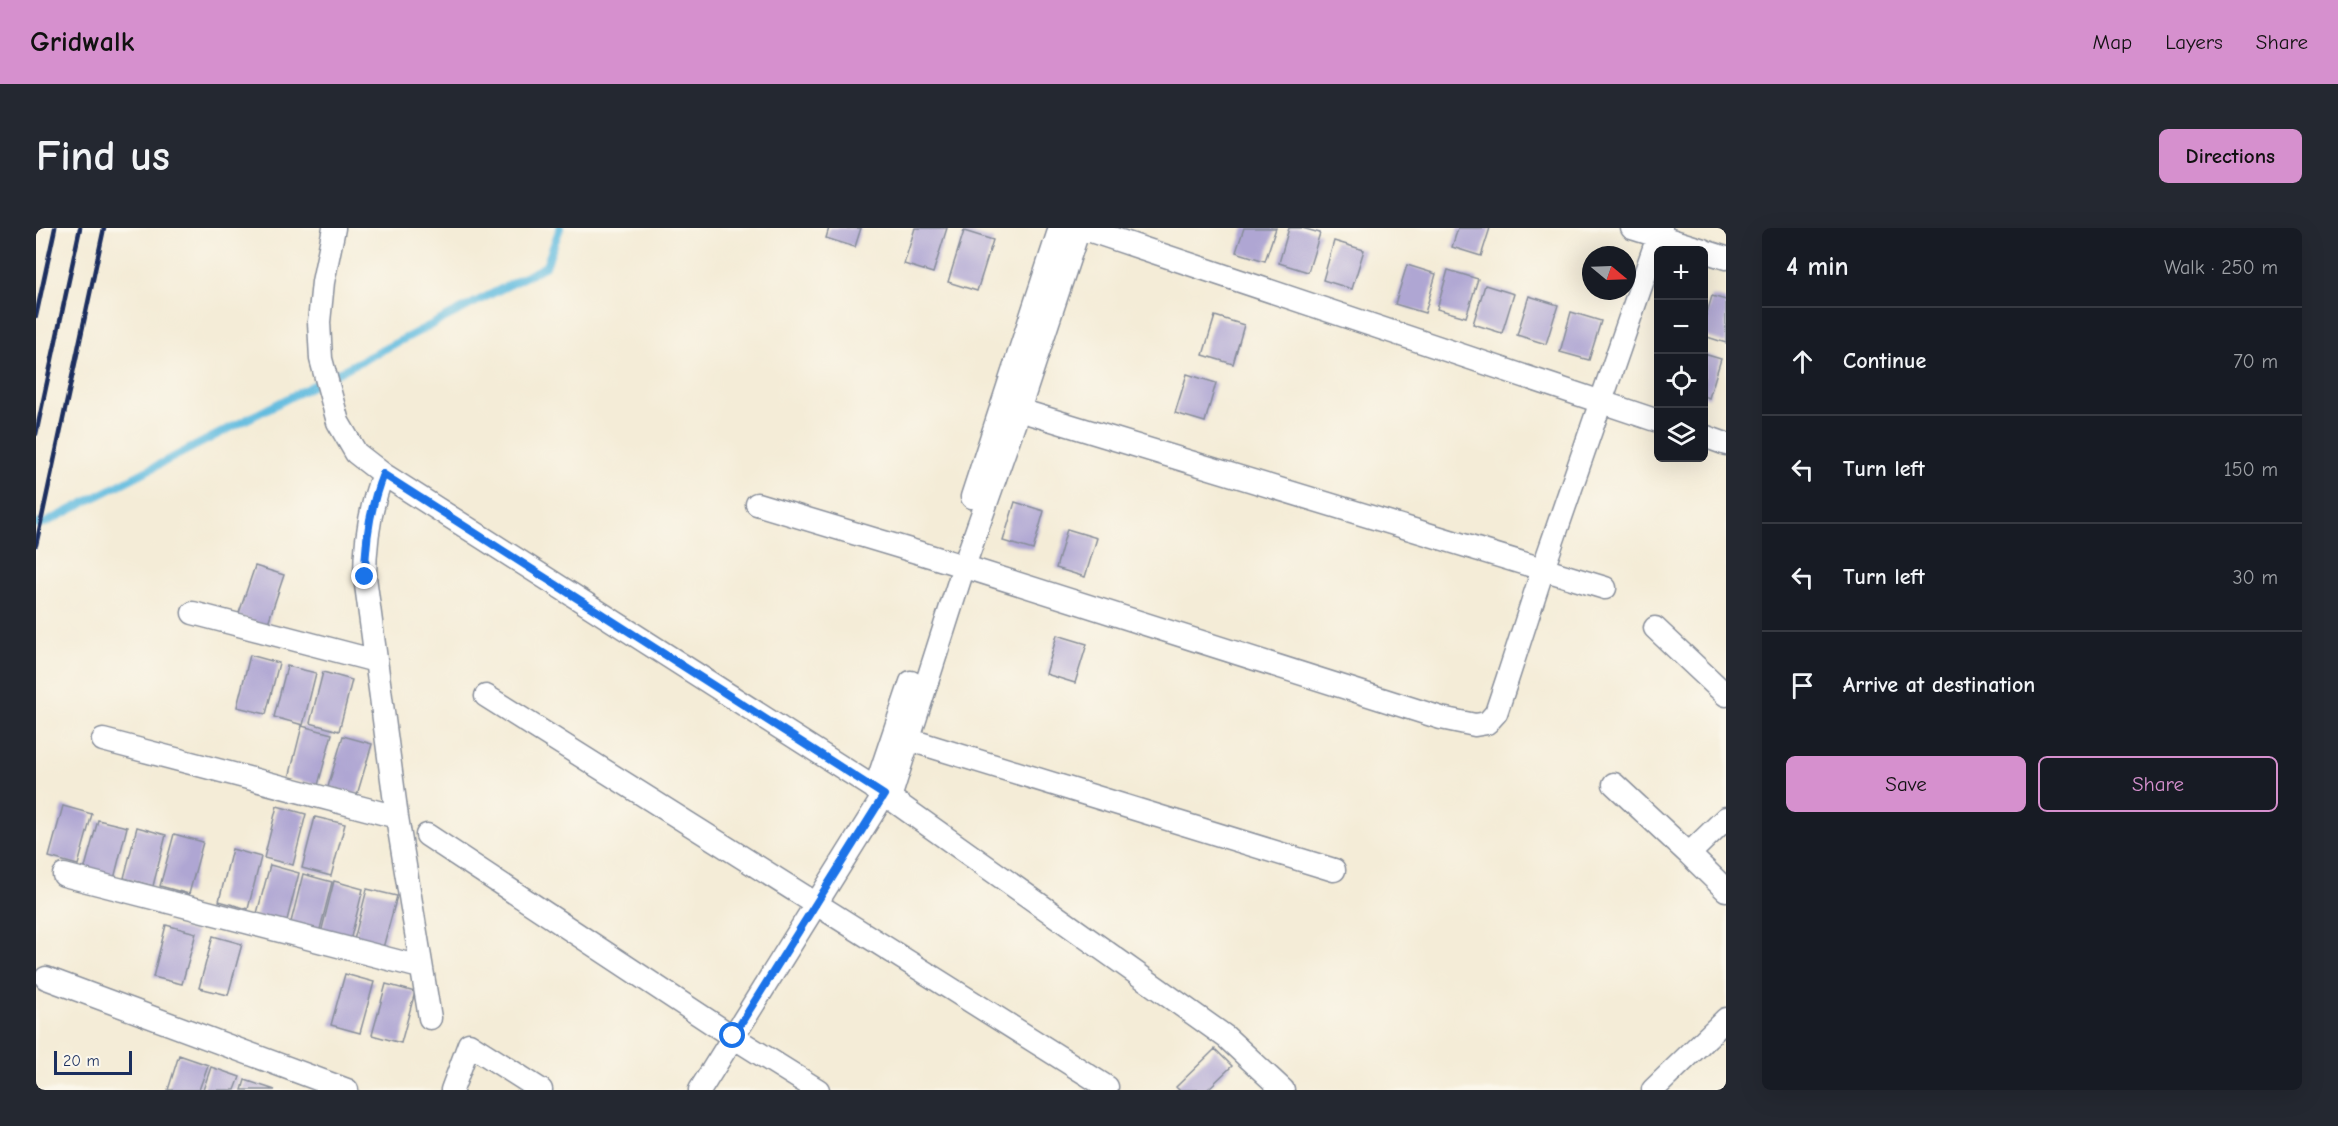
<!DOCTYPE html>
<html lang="en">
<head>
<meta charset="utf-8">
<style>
  :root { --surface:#171b24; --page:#242831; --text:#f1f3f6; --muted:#9ea1a6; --line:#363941; --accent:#d690ce }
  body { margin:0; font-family:"Comic Neue",sans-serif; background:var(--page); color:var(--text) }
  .controls { position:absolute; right:18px; top:18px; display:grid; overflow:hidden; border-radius:9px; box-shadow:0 6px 24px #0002 }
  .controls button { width:54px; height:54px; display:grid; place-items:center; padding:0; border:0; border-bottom:2px solid var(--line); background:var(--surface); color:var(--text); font:30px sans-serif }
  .compass { position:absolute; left:1546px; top:18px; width:54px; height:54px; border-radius:50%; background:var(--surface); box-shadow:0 6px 24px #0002; rotate:109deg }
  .scale { position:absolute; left:18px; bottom:15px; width:78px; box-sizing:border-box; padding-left:6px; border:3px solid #1b2f5e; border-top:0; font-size:16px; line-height:21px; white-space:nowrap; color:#1b2f5e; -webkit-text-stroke:4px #fbf7ec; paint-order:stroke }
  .stop { position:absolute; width:18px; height:18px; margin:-14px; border:4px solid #1a73e8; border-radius:50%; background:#fff }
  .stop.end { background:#1a73e8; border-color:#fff; box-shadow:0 2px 6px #0008 }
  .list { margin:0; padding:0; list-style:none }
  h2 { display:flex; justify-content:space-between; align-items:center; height:78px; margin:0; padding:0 24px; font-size:26px }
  h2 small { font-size:20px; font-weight:400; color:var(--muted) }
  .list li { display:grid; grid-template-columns:39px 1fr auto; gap:18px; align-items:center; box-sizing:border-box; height:108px; padding:0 24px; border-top:2px solid var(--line) }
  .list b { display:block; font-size:22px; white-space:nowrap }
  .list em { font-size:20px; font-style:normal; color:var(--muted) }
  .actions { display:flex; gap:12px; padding:18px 24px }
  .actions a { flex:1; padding:14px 0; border:2px solid var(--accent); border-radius:9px; text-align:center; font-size:21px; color:var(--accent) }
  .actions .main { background:var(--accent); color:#111 }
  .icon { flex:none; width:33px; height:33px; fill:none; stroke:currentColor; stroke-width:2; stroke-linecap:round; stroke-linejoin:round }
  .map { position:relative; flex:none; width:1690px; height:862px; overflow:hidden; border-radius:9px }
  header { display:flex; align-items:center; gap:36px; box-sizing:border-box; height:84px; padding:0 30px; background:var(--accent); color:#111 }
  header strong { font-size:28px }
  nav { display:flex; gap:33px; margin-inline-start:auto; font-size:21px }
  .intro { display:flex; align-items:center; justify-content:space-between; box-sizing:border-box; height:144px; padding:0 36px }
  h1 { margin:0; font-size:42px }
  .button { padding:15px 27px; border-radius:9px; background:var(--accent); color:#111; font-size:21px; font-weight:700 }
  main { display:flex; gap:36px; padding:0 36px }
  aside { flex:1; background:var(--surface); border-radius:9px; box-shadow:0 6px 24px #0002 }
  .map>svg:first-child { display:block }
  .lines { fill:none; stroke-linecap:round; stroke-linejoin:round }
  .stream { stroke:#61bbdf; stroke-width:8 }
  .building { fill:#afa6d3 }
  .street-casing { stroke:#888e9a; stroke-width:25 }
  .street { stroke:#fff; stroke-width:22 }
  .rail { stroke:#1b2f5e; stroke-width:4.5 }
  .route { stroke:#1a73e8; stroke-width:8 }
</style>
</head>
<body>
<header>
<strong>Gridwalk</strong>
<nav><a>Map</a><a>Layers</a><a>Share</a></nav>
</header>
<div class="intro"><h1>Find us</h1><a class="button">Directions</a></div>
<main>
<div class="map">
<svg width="1690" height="862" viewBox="0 0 1690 862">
  <rect width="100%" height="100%" fill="#fbf7ec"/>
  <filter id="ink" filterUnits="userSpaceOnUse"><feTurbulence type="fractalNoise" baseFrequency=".0167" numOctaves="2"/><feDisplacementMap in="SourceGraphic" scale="12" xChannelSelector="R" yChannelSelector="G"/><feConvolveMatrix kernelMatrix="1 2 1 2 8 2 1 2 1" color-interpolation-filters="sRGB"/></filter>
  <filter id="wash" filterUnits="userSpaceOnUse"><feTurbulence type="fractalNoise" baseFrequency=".008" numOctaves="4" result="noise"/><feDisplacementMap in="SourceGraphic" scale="24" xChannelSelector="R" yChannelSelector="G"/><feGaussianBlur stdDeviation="1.35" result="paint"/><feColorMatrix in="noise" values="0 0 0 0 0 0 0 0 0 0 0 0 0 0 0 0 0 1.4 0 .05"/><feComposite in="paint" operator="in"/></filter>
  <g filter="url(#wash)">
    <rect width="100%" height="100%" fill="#f4ecd7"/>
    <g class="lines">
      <!-- stream -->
      <path class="stream" d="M0,296L9,295L510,38L524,0"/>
    </g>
    <g id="blocks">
      <!-- building -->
      <path class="building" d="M793,0H825L819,19L790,10Z
        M879,0H911L897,45L868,36Z
        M1208,0H1240L1229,33L1200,24Z
        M1253,0H1266L1284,5L1272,44L1243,35Z
        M1422,0H1454L1445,28L1416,19Z
        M928,3L957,12L941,63L912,54Z
        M1298,13L1328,22L1316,61L1287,52Z
        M1371,37L1400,46L1389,85L1359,76Z
        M1412,42L1442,51L1430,89L1401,81Z
        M1449,57L1478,66L1466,105L1437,96Z
        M1493,68L1522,77L1510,116L1481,107Z
        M1676,68L1690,72V115L1668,108V95Z
        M1535,84L1565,93L1553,132L1524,124Z
        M1179,88L1208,97L1197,136L1167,127Z
        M1668,126L1685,131L1673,170L1668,168Z
        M1151,146L1180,155L1169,194L1139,185Z
        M979,274L1008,283L997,322L967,313Z
        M1031,301L1061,310L1049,349L1020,340Z
        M219,338L248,347L231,398L202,388Z
        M1021,407L1051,416L1039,455L1010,446Z
        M214,427L243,435L230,486L201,479Z
        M251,438L280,445L267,497L238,489Z
        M287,444L316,452L303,503L274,495Z
        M266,498L296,506L282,557L253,550Z
        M307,508L336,516L321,567L292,559Z
        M27,578L56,586L42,637L13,629Z
        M241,578L270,586L257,637L228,630Z
        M279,589L309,596L295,648L266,640Z
        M62,592L91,599L78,651L48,643Z
        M101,599L130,607L117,658L88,650Z
        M138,606L167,614L153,666L124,658Z
        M196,621L225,629L212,681L183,673Z
        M234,637L263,645L250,696L220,689Z
        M267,646L296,654L283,705L254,698Z
        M298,653L327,661L314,713L285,705Z
        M331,661L361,668L347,720L318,712Z
        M130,697L160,705L146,756L117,749Z
        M177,708L206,716L192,767L163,760Z
        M309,746L338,754L324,805L295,797Z
        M350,756L379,764L365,815L336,807Z
        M1179,821L1196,838L1171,862H1143L1140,859Z
        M143,827L172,837L163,862H132Z
        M175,839L204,849L199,862H167Z
        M209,852L239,862H206Z"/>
    </g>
  </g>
  <g filter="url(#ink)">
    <use href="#blocks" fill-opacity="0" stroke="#888e9a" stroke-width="1.5"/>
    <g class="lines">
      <defs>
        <path id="street" d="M298,0L287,54L283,94L285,131L302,194L320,225L347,246L854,570L1190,809L1247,862
          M1046,0L1622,193
          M1596,0L1667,22
          M1668,23L1690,30
          M969,175L983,182L1569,360
          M1668,208L1690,216
          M347,246C334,279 329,313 329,349L361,589L394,790
          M936,269L1024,0
          M721,276L914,334L1405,490L1439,497L1451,495L1460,485L1471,452L1507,341L1625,0
          M157,385L340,433
          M1619,400L1690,467
          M450,468L1071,859
          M861,508L1298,642
          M67,512L361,589
          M1578,556L1653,626
          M839,561L875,454
          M854,570L928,338L983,182L1043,0
          M1690,590L1653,626L1690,662
          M391,607L697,809L782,862
          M28,647L384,739
          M10,750L311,862
          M416,862L433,816L505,862
          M664,862L848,567
          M1617,862L1690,791"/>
      </defs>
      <!-- street casing -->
      <use href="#street" class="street-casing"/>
      <!-- street -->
      <use href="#street" class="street"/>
      <!-- rail -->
      <path class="rail" d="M0,88L19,0
        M0,206L44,0
        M0,317L68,0"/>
    </g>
  </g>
  <g class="lines" filter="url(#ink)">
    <!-- route -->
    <path class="route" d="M329,349C329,313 334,279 347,246L848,567L697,808"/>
  </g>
</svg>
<div class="controls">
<button>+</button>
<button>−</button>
<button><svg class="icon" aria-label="locate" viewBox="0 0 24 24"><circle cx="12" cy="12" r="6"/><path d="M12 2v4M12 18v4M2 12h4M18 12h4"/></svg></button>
<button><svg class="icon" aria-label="layers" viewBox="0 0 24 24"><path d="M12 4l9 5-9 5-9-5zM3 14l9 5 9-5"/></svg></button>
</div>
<svg class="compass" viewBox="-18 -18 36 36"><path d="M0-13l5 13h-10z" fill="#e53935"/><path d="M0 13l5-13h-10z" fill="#9ea1a6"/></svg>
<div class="scale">20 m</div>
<div class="stop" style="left:697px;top:808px"></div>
<div class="stop end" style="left:329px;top:349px"></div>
</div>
<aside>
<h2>4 min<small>Walk · 250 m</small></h2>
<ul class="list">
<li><svg class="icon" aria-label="ahead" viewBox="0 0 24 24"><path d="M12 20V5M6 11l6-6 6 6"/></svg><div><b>Continue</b></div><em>70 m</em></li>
<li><svg class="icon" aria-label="left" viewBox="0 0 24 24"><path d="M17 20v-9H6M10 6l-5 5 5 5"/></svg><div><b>Turn left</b></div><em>150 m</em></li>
<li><svg class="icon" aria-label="left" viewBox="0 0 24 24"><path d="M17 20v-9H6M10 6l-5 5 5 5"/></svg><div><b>Turn left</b></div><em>30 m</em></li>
<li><svg class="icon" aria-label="arrive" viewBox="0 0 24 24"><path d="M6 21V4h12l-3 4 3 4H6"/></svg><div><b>Arrive at destination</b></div></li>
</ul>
<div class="actions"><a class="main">Save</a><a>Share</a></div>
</aside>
</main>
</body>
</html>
